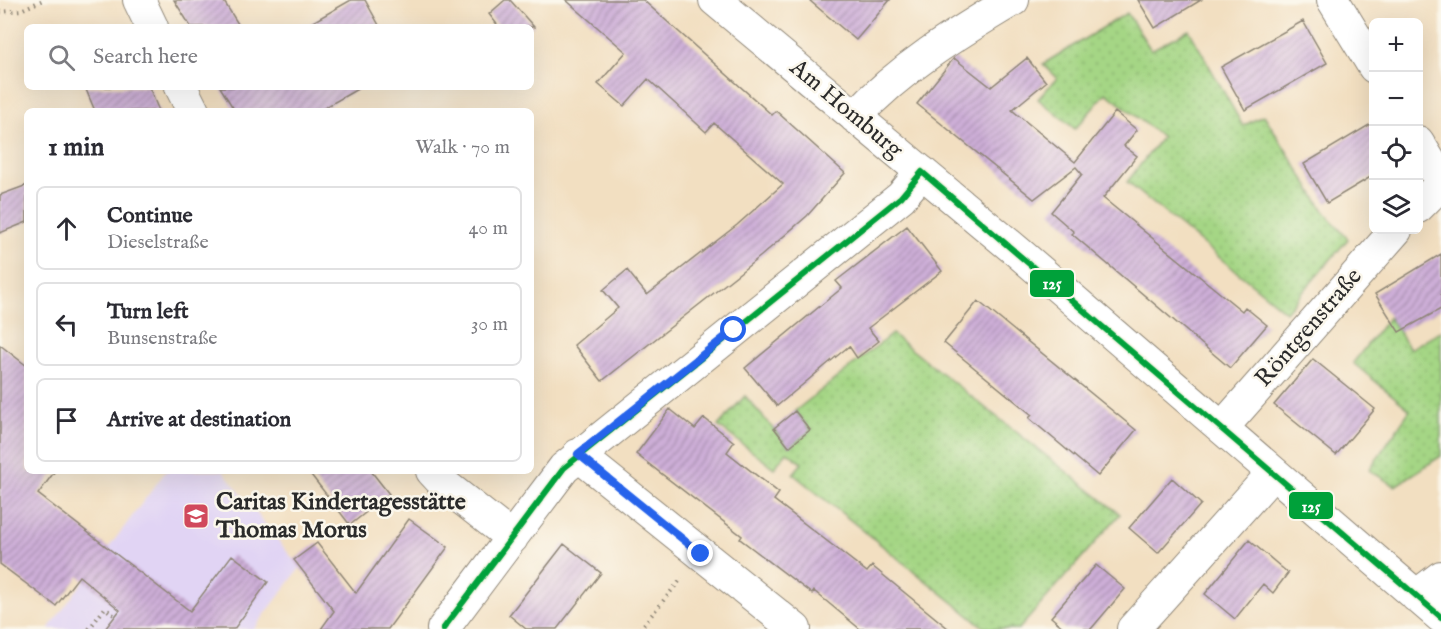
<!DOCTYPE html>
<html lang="en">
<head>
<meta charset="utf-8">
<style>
  :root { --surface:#fff; --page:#f2f2f3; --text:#2b2b33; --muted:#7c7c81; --line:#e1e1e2 }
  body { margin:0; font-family:"IM FELL English",serif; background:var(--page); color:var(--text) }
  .controls { position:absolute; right:18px; top:18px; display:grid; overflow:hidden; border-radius:9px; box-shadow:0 6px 24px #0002 }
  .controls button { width:54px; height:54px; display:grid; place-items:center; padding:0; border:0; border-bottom:2px solid var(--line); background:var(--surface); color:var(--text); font:30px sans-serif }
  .stop { position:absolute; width:18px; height:18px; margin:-14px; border:4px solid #2563eb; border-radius:50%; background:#fff }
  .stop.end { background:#2563eb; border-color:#fff; box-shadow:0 2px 6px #0008 }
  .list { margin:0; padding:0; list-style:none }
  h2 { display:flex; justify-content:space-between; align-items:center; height:78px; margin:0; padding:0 24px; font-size:26px }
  h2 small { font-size:20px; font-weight:400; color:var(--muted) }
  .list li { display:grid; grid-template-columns:39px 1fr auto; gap:18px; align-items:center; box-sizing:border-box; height:84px; margin:0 12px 12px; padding:0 12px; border:2px solid var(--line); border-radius:9px }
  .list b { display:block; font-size:22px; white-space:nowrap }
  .list p { margin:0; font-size:20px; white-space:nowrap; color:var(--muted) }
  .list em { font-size:20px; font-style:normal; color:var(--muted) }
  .icon { flex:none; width:33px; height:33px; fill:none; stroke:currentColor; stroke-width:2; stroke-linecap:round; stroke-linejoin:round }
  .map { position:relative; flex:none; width:1441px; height:629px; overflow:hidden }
  .search { position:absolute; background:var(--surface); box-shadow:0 6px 24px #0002; left:24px; top:24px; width:510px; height:66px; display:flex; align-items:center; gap:15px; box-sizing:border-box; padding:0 21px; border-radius:9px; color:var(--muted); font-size:22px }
  .panel { position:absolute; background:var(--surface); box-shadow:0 6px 24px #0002; left:24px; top:108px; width:510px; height:366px; border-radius:9px }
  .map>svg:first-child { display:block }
  .built { fill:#e1d4f4 }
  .garden { fill:url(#garden-dots); stroke:#688058; stroke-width:1.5 }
  .building { fill:url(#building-hatch) }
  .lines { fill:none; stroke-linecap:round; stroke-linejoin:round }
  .minor-casing { stroke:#8e8576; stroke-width:34 }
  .path { stroke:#8e8576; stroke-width:4; stroke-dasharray:1.5 4.5; stroke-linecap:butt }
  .minor { stroke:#fff; stroke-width:32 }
  .bus-1-casing { stroke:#fbf7ec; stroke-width:10 }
  .bus-1 { stroke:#00a13a; stroke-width:6 }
  .route { stroke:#2563eb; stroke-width:8 }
  .labels { text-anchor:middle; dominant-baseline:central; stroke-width:5; stroke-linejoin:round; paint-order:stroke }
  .street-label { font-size:24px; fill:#2b2b2b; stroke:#fbf7ec }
  .poi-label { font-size:24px; font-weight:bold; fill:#2b2b2b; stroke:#fbf7ec; text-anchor:start }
  .line-badge { stroke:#fbf7ec; stroke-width:2 }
  .badge-label { font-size:16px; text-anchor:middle; font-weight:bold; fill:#fff }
</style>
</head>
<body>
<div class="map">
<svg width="1441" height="629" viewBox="0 0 1441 629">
  <defs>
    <pattern id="garden-dots" width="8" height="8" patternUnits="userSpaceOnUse" patternTransform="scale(1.5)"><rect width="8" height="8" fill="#a5d685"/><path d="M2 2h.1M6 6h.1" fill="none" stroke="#8eb873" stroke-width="1.8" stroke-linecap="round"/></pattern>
    <pattern id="building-hatch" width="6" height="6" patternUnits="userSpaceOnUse" patternTransform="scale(1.5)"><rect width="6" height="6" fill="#ceafd8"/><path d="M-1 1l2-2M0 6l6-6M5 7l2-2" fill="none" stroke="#a78faf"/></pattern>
  </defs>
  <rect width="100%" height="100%" fill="#fbf7ec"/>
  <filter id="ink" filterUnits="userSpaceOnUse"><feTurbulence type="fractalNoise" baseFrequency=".0167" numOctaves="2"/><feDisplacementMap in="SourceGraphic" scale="12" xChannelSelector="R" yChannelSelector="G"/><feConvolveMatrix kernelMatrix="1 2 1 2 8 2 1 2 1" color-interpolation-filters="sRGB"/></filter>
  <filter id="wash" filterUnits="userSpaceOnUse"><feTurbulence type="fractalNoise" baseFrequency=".008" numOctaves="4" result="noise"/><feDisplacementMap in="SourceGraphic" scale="24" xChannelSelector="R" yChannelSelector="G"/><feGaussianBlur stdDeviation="1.35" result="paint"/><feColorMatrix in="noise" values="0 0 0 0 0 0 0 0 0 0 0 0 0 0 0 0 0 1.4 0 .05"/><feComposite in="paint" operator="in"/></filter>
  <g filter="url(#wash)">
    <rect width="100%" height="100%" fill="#f2dfc1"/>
    <!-- built -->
    <path class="built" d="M166,471H223L300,568L254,629H48Z"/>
    <!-- garden -->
    <path class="garden" d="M1127,13L1151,50L1189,30L1243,126L1264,115L1326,214L1348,239L1286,312L1127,182L1162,137L1106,93L1075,129L1038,99L1057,78L1043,64Z
      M1389,317L1410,349L1441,331V456L1395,486L1369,470L1410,410L1353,363Z
      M892,334L1120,514L1019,629H986L793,474L802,463L787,452L774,468L718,426L745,396L789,447L810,430L795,411Z"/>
    <g id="blocks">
      <!-- building -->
      <path class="building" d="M174,0H223L240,27H191Z
        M351,0H365L380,27H304Z
        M505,0H510L534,27H499L489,14Z
        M566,0H643L772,115L776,111L845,173L807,216L761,256L602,381L574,345L618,308L603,290L627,270L647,295L737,225L783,184L714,123L706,132L648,79L624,106L598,84L626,52Z
        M809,0H890L856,40Z
        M1138,0H1201L1155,28Z
        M1303,21L1327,63L1245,110L1221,67Z
        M954,58L991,87L1027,58L1046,82L1012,110L1075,162L1115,112L1137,130L1124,146L1137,156L1103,198L1242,311L1245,307L1267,325L1230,368L1072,234L1074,232L1051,212L1082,174L1076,167L1034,199L917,104Z
        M85,87H149L159,111H95Z
        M220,87H361L319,111H235Z
        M1374,122V175L1327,203L1304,164Z
        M27,185V222L0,233V195Z
        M907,226L942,271L868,328L879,341L857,358L849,346L777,406L745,368L842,288L836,281Z
        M1441,254V309L1399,332L1375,294Z
        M978,301L1136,430L1098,476L1029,418L1032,415L944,343Z
        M0,345L27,366V471H55L38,494L190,611L232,555L268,582L234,629H105L120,610L79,576L56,606L0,564Z
        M1313,359L1375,409L1336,455L1274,405Z
        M670,409L695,429L704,418L734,442L727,452L779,493L774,500L867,572L872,566L949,629H860L814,591L812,594L740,539L742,536L636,454Z
        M795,411L810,430L789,447L774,428Z
        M308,471H371L389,494L350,525Z
        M1172,478L1201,504L1158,553L1129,528Z
        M409,519L448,547L388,629H321L334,611L294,560L317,543L356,593Z
        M1249,540L1288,573L1273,593L1263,584L1235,619L1205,594Z
        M564,544L601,573L557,629H526L509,615Z
        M1096,565L1125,589L1091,629H1065L1051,617Z"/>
    </g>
  </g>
  <g filter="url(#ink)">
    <use href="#blocks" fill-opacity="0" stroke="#8e8576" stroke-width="1.5"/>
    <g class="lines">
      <defs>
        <path id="minor" d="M139,0L152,27
          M715,0L1019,253L1441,617
          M1333,0L1374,67
          M181,87L193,111
          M855,117C900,68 956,34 1013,0
          M1418,142L1441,180
          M1418,207L1441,184
          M1222,428L1396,230
          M578,455L795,629
          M432,471L446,486L512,538
          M1416,596L1441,577
          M443,629L564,468L901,197L922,172
          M1133,629L1273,473"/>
      </defs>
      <!-- minor casing -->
      <use href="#minor" class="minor-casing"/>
      <!-- path -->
      <path class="path" d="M0,12L21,10L43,0
        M89,629L105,608L115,616
        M640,629L682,578"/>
      <!-- minor -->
      <use href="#minor" class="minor"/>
      <defs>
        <path id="bus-1" d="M922,172L1441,617
          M443,629L564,468L901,197L922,172"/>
      </defs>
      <!-- bus-1 casing -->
      <use href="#bus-1" class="bus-1-casing"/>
      <!-- bus-1 -->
      <use href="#bus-1" class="bus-1"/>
    </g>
  </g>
  <g class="lines" filter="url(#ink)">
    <!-- route -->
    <path class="route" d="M701,554L578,454L734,330"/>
  </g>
  <!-- icons -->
  <defs>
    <symbol id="school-square" viewBox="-11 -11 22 22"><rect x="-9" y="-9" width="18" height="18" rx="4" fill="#d1495b" stroke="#fbf7ec"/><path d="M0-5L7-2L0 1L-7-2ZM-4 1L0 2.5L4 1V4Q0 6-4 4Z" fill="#fff"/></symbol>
  </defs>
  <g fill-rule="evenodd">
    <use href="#school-square" x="181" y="501" width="30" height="30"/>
  </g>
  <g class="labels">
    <!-- street labels -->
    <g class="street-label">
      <text transform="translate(846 109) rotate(40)">Am Homburg</text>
      <text transform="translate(1309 328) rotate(-49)">Röntgenstraße</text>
    </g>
    <!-- poi labels -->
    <g class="poi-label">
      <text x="216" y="502">Caritas Kindertagesstätte<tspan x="216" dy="28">Thomas Morus</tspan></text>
    </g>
  </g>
  <g class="line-badge">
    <rect x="1029" y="269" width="46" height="29" rx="6" fill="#00a13a"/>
    <rect x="1288" y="491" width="46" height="29" rx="6" fill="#00a13a"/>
  </g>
  <g class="badge-label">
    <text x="1052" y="289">125</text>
    <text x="1311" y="512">125</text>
  </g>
</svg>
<div class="controls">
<button>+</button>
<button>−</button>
<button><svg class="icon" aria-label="locate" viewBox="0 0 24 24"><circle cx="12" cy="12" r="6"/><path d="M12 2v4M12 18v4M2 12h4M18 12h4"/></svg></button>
<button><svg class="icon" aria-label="layers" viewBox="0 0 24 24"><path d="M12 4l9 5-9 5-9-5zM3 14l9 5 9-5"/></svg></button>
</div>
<div class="stop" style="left:734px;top:330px"></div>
<div class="stop end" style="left:701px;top:554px"></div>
<div class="search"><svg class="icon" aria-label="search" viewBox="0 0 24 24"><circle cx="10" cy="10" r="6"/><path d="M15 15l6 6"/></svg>Search here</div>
<section class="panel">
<h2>1 min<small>Walk · 70 m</small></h2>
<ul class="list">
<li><svg class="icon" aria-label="ahead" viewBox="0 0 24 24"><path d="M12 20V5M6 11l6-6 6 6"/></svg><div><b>Continue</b><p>Dieselstraße</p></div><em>40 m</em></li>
<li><svg class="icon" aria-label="left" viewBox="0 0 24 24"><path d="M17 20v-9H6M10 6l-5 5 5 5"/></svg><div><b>Turn left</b><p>Bunsenstraße</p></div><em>30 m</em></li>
<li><svg class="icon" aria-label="arrive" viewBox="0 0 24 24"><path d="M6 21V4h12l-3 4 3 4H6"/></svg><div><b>Arrive at destination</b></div></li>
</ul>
</section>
</div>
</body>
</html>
